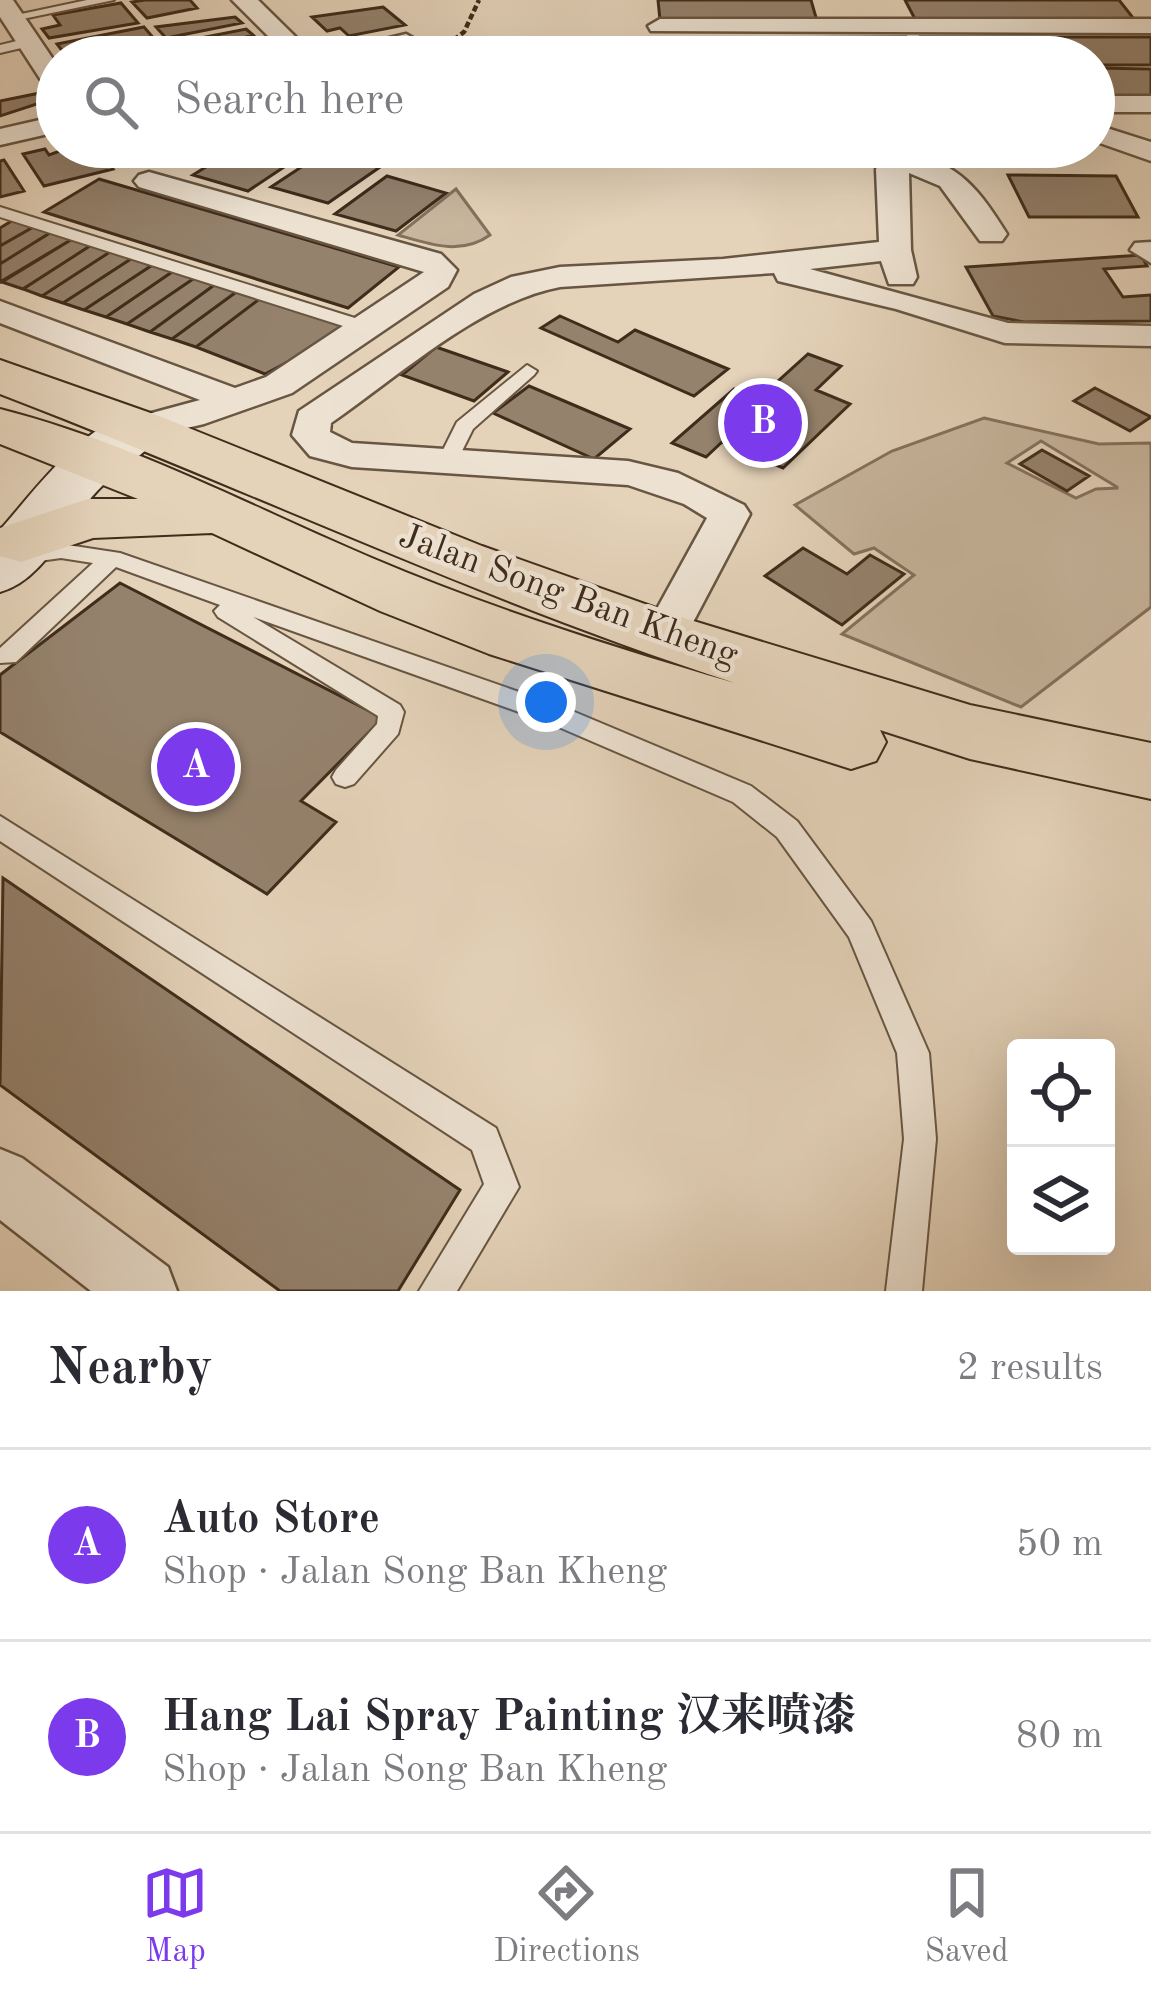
<!DOCTYPE html>
<html lang="en">
<head>
<meta charset="utf-8">
<style>
  :root { --surface:#fff; --page:#f7f7f7; --text:#2b2b33; --muted:#7c7c81; --line:#e1e1e2; --accent:#7c3aed }
  body { margin:0; font-family:"Old Standard TT","Noto Serif SC",serif; background:var(--page); color:var(--text) }
  .controls { position:absolute; right:36px; bottom:36px; display:grid; overflow:hidden; border-radius:12px; box-shadow:0 12px 48px #0002 }
  .controls button { width:108px; height:108px; display:grid; place-items:center; padding:0; border:0; border-bottom:3px solid var(--line); background:var(--surface); color:var(--text); font:60px sans-serif }
  .you { position:absolute; left:546px; top:702px; width:42px; height:42px; margin:-30px; border:9px solid #fff; border-radius:50%; background:#1a73e8; box-shadow:0 0 0 18px #1a73e833 }
  .badge { display:grid; place-items:center; width:78px; height:78px; border-radius:50%; background:var(--accent); color:#fff; font-size:39px; font-weight:700 }
  .pin { position:absolute; translate:-50% -50%; border:6px solid #fff; box-shadow:0 3px 12px #0006 }
  .list { margin:0; padding:0; list-style:none }
  h2 { display:flex; justify-content:space-between; align-items:center; height:156px; margin:0; padding:0 48px; font-size:51px }
  h2 small { font-size:39px; font-weight:400; color:var(--muted) }
  .list li { display:grid; grid-template-columns:78px 1fr auto; gap:36px; align-items:center; box-sizing:border-box; height:192px; padding:0 48px; border-top:3px solid var(--line) }
  .list b { display:block; font-size:45px; white-space:nowrap }
  .list p { margin:0; font-size:39px; white-space:nowrap; color:var(--muted) }
  .list em { font-size:39px; font-style:normal; color:var(--muted) }
  .icon { flex:none; width:66px; height:66px; fill:none; stroke:currentColor; stroke-width:2; stroke-linecap:round; stroke-linejoin:round }
  .map { position:relative; flex:none; width:1151px; height:1291px; overflow:hidden }
  .search { position:absolute; background:var(--surface); box-shadow:0 12px 48px #0002; left:36px; right:36px; top:36px; height:132px; display:flex; align-items:center; gap:30px; box-sizing:border-box; padding:0 42px; border-radius:66px; color:var(--muted); font-size:45px }
  .sheet { height:540px; background:var(--surface) }
  nav { display:flex; justify-content:space-around; align-items:center; box-sizing:border-box; height:168px; border-top:3px solid var(--line); background:var(--surface); font-size:33px; color:var(--muted) }
  nav a { display:grid; justify-items:center; gap:6px }
  nav .on { color:var(--accent) }
  .map>svg:first-child { display:block }
  .green { fill:#c8b69e; stroke:#84715c; stroke-width:3; fill-rule:evenodd }
  .building { fill:#95826d; stroke:#3f2c1b; stroke-width:3 }
  .lines { fill:none; stroke-linecap:round; stroke-linejoin:round }
  .lane-casing { stroke:#685642; stroke-width:4 }
  .street-casing { stroke:#685642; stroke-width:5 }
  .secondary-casing { stroke:#3f2c1b; stroke-width:4 }
  .primary-casing { stroke:#3f2c1b; stroke-width:4 }
  .path { stroke:#3f2c1b; stroke-width:4.5; stroke-dasharray:6 3; stroke-linecap:butt }
  .lane { fill:#ede2d2; fill-rule:evenodd }
  .street { fill:#ede2d2; fill-rule:evenodd }
  .secondary { fill:#ede2d2; fill-rule:evenodd }
  .primary { fill:#e4d2b9; fill-rule:evenodd }
  .labels { text-anchor:middle; dominant-baseline:central; stroke-width:9; stroke-linejoin:round; paint-order:stroke }
  .street-label { font-size:36px; fill:#3f2c1b; stroke:#ede2d2 }
</style>
</head>
<body>
<div class="map">
<svg width="1151" height="1291" viewBox="0 0 1151 1291">
  <rect width="100%" height="100%" fill="#e4d2b9"/>
  <filter id="stains"><feTurbulence type="fractalNoise" baseFrequency=".00167" numOctaves="4"/><feColorMatrix values="0 0 0 0 .2 0 0 0 0 .09 0 0 0 0 .02 0 0 0 .5 -.17"/></filter>
  <radialGradient id="worn" r=".72"><stop offset=".6" stop-color="#630" stop-opacity="0"/><stop offset="1" stop-color="#630" stop-opacity=".3"/></radialGradient>
  <!-- green -->
  <path class="green" d="M456,189L490,235C461,256 429,244 398,235Z
    M984,418L1099,444L1151,443V607L1021,707L842,634L914,575L874,548L854,554L795,505L892,451ZM1041,441L1117,487V488L1096,489L1076,498L1007,463Z"/>
  <!-- building -->
  <path class="building" d="M145,0H190L197,8L147,18L132,2Z
    M658,0H811L817,21L660,20Z
    M905,0H1119L1134,19L916,21Z
    M121,3L138,23L49,38L42,29L60,25L53,15Z
    M383,7L405,25L349,36L340,28L327,31L312,17Z
    M235,17L242,23L166,38L156,27Z
    M144,27L156,41L77,57H67L57,44Z
    M246,29L253,35L218,46L222,50L190,57H182L170,44Z
    M906,37L916,57H705L703,44H743L741,38Z
    M921,37H1151V65H1094V57H931Z
    M164,46L174,57H109Z
    M1094,68L1151,69V99L1094,100Z
    M40,93L46,101L0,116V101Z
    M71,147H96L113,169L44,186L23,154L45,149L49,155Z
    M117,147H194L195,148L130,164Z
    M238,147H272L302,155L248,191L193,175Z
    M324,152L380,167L328,203L271,187Z
    M4,160L24,191L0,197V161Z
    M1008,175L1116,176L1138,217H1029Z
    M387,176L446,193L396,231L335,214Z
    M99,179L399,267L348,308L44,212Z
    M15,219L35,226L0,246V228Z
    M35,226L53,231L0,264V246Z
    M53,231L74,238L0,282V264Z
    M74,238L93,244L23,289L2,282Z
    M93,244L113,250L42,296L23,289Z
    M113,250L134,257L63,303L42,296Z
    M1141,255L1147,266L1104,269L1123,297L1151,295V321L1024,322L993,316L966,267Z
    M134,257L154,264L84,310L63,303Z
    M154,264L175,270L106,317L84,310Z
    M175,270L196,277L127,324L106,317Z
    M196,277L217,283L150,332L127,324Z
    M217,283L239,290L172,339L150,332Z
    M239,290L262,297L196,347L172,339Z
    M262,297L337,321L350,329L265,374L196,347Z
    M560,316L618,342L635,330L728,369L694,396L541,328Z
    M436,347L508,372L474,401L402,375Z
    M808,354L841,366L816,390L850,404L783,468L722,442L706,457L672,443L734,389L758,399Z
    M529,386L630,429L594,459L493,413Z
    M1095,388L1151,417L1130,431L1074,401Z
    M1042,450L1089,476L1067,491L1020,464Z
    M803,548L847,574L870,555L904,574L842,625L765,576Z
    M120,583L383,718L301,801L336,822L267,894L0,732V675Z
    M3,878L460,1190L398,1291H280L0,1085Z"/>
  <g class="lines">
    <defs>
      <path id="lane" d="M87,0H114L13,21L7,17Z
        M29,38L36,42L34,45L0,53V45Z
        M894,147H910V155L921,162L913,167L898,160Z
        M0,207L374,324L377,328L368,334L362,332L0,217Z
        M527,365L537,371L534,375L473,429L453,469H439L436,464L457,422Z
        M61,544L120,553L565,708L751,786L797,821L871,921L929,1053L936,1139L922,1291H886L904,1139L897,1053L849,937L777,837L733,802L547,722L253,617L400,705L404,712L398,734L354,784L345,787L336,784L332,777L336,770L377,724L378,716L218,617L214,611L220,605L116,567L16,662L0,663V648L93,563L61,558L18,564L7,556L18,548Z
        M0,816L496,1128L519,1187L457,1291H419L484,1184L472,1150L0,841Z"/>
      <path id="street" d="M0,0H13L57,65V93L48,91L0,17Z
        M232,0H258L316,57H289Z
        M660,19H1151V33L651,31L648,26Z
        M406,34L418,41L415,46L371,57H327L331,52Z
        M1094,96H1151V112H1094Z
        M57,116V132L0,145V129Z
        M1094,124L1151,142V161L1094,141Z
        M908,156C958,159 982,194 1007,234L1002,241H980L940,186L909,173L911,250L917,277L913,284H889L881,261L810,269L1008,323L1151,326V346L1005,343L896,309L778,281L774,273L560,287C480,302 398,377 331,423L330,432L352,443L628,461L678,473L744,505L750,514L680,647L664,652L648,647L642,636L707,518L684,504L628,485L352,467L310,456L292,435L299,411L474,294L511,277L560,267L723,259L879,242L876,169L881,163Z
        M149,172L441,254L457,270L448,287L292,393L204,424L139,439L126,436L120,428L126,420L200,400L0,323V301L235,388L266,377L424,272L139,187L134,181L139,175Z
        M1151,242V263L1130,250L1135,243Z
        M0,1149L22,1158L168,1267L177,1291H91L0,1220Z"/>
      <path id="secondary" d="M139,411L159,416L167,428C150,452 123,465 103,485C68,518 47,579 0,592V530C38,487 80,426 139,411Z"/>
      <path id="primary" d="M0,360L159,416L482,546L687,619L970,705L1151,743V799L970,759L880,730L886,742L876,761L851,769L489,654L380,611L212,533L93,538L21,562L0,556V528L88,499H138L0,444V409C130,442 250,506 372,558C490,608 612,647 735,683C484,602 246,488 0,394Z"/>
    </defs>
    <!-- lane casing -->
    <use href="#lane" class="lane-casing"/>
    <!-- street casing -->
    <use href="#street" class="street-casing"/>
    <!-- secondary casing -->
    <use href="#secondary" class="secondary-casing"/>
    <!-- primary casing -->
    <use href="#primary" class="primary-casing"/>
    <!-- path -->
    <path class="path" d="M432,56L464,32L479,0"/>
    <!-- lane -->
    <use href="#lane" class="lane"/>
    <!-- street -->
    <use href="#street" class="street"/>
    <!-- secondary -->
    <use href="#secondary" class="secondary"/>
    <!-- primary -->
    <use href="#primary" class="primary"/>
  </g>
  <g class="labels">
    <!-- street labels -->
    <g class="street-label">
      <text transform="translate(568 597) rotate(20)">Jalan Song Ban Kheng</text>
    </g>
  </g>
  <rect width="100%" height="100%" filter="url(#stains)"/>
  <rect width="100%" height="100%" fill="url(#worn)"/>
</svg>
<div class="controls">
<button><svg class="icon" aria-label="locate" viewBox="0 0 24 24"><circle cx="12" cy="12" r="6"/><path d="M12 2v4M12 18v4M2 12h4M18 12h4"/></svg></button>
<button><svg class="icon" aria-label="layers" viewBox="0 0 24 24"><path d="M12 4l9 5-9 5-9-5zM3 14l9 5 9-5"/></svg></button>
</div>
<div class="you"></div>
<div class="pin badge" style="left:196px;top:767px">A</div>
<div class="pin badge" style="left:763px;top:423px">B</div>
<div class="search"><svg class="icon" aria-label="search" viewBox="0 0 24 24"><circle cx="10" cy="10" r="6"/><path d="M15 15l6 6"/></svg>Search here</div>
</div>
<section class="sheet">
<h2>Nearby<small>2 results</small></h2>
<ul class="list">
<li><span class="badge">A</span><div><b>Auto Store</b><p>Shop · Jalan Song Ban Kheng</p></div><em>50 m</em></li>
<li><span class="badge">B</span><div><b>Hang Lai Spray Painting 汉来喷漆</b><p>Shop · Jalan Song Ban Kheng</p></div><em>80 m</em></li>
</ul>
</section>
<nav>
<a class="on"><svg class="icon" aria-label="map" viewBox="0 0 24 24"><path d="M3 6l6-2 6 2 6-2v14l-6 2-6-2-6 2zM9 4v14M15 6v14"/></svg>Map</a>
<a><svg class="icon" aria-label="directions" viewBox="0 0 24 24"><path d="M12 3l9 9-9 9-9-9zM9 14v-3h6M13 9l2 2-2 2"/></svg>Directions</a>
<a><svg class="icon" aria-label="saved" viewBox="0 0 24 24"><path d="M7 4h10v16l-5-4-5 4z"/></svg>Saved</a>
</nav>
</body>
</html>
